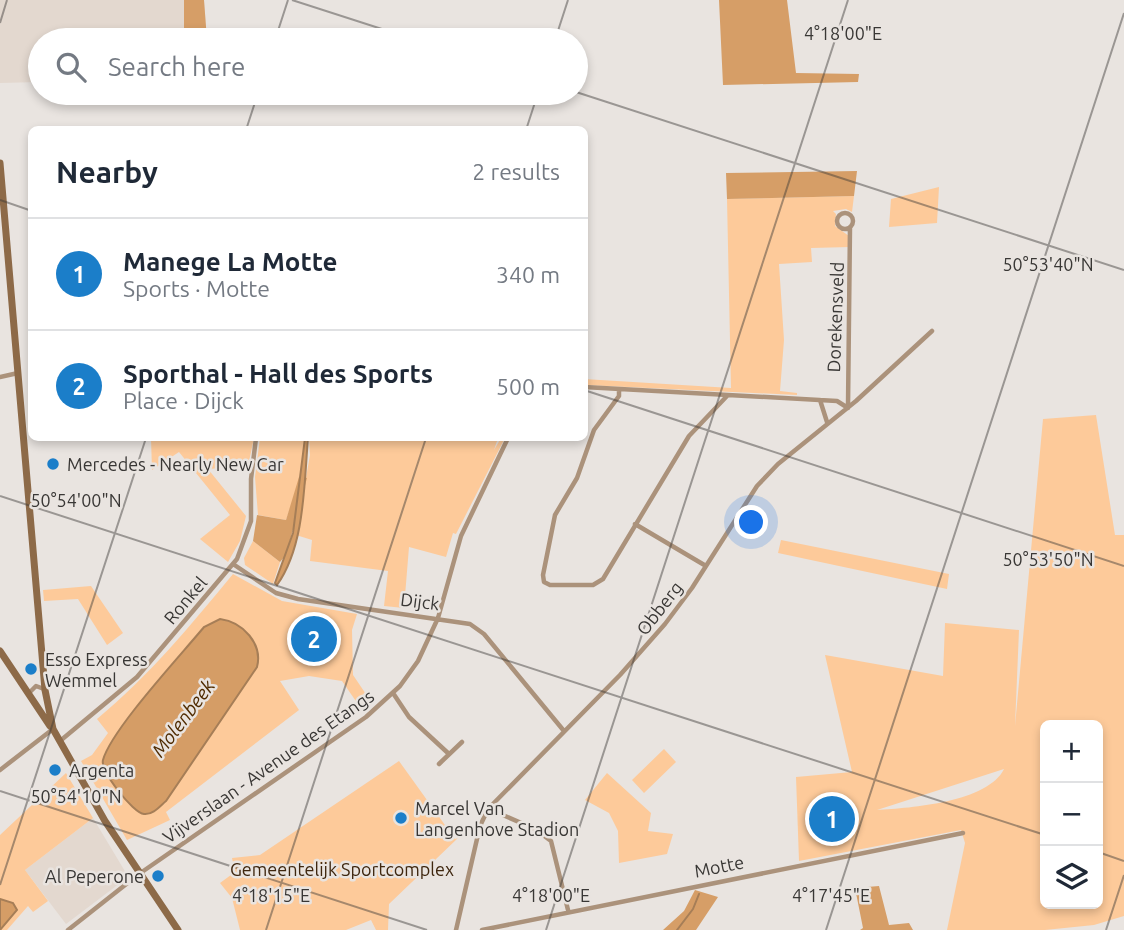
<!DOCTYPE html>
<html lang="en">
<head>
<meta charset="utf-8">
<style>
  :root { --surface:#fff; --page:#f6f6f7; --text:#1f2937; --muted:#747a83; --line:#e0e1e3; --accent:#1b7ec9 }
  body { margin:0; font-family:Ubuntu,sans-serif; background:var(--page); color:var(--text) }
  .controls { position:absolute; right:21px; bottom:21px; display:grid; overflow:hidden; border-radius:10px; box-shadow:0 4px 10px #0003 }
  .controls button { width:63px; height:63px; display:grid; place-items:center; padding:0; border:0; border-bottom:2px solid var(--line); background:var(--surface); color:var(--text); font:35px sans-serif }
  .you { position:absolute; left:752px; top:523px; width:24px; height:24px; margin:-18px; border:5px solid #fff; border-radius:50%; background:#1a73e8; box-shadow:0 0 0 10px #1a73e833 }
  .badge { display:grid; place-items:center; width:46px; height:46px; border-radius:50%; background:var(--accent); color:#fff; font-size:23px; font-weight:700 }
  .pin { position:absolute; translate:-50% -50%; border:4px solid #fff; box-shadow:0 2px 7px #0006 }
  .list { margin:0; padding:0; list-style:none }
  h2 { display:flex; justify-content:space-between; align-items:center; height:91px; margin:0; padding:0 28px; font-size:30px }
  h2 small { font-size:23px; font-weight:400; color:var(--muted) }
  .list li { display:grid; grid-template-columns:46px 1fr auto; gap:21px; align-items:center; box-sizing:border-box; height:112px; padding:0 28px; border-top:2px solid var(--line) }
  .list b { display:block; font-size:26px; white-space:nowrap }
  .list p { margin:0; font-size:23px; white-space:nowrap; color:var(--muted) }
  .list em { font-size:23px; font-style:normal; color:var(--muted) }
  .icon { flex:none; width:38px; height:38px; fill:none; stroke:currentColor; stroke-width:2; stroke-linecap:round; stroke-linejoin:round }
  .map { position:relative; flex:none; width:1124px; height:930px; overflow:hidden }
  .search { position:absolute; background:var(--surface); box-shadow:0 4px 10px #0003; left:28px; top:28px; width:560px; height:77px; display:flex; align-items:center; gap:18px; box-sizing:border-box; padding:0 24px; border-radius:38px; color:var(--muted); font-size:26px }
  .panel { position:absolute; background:var(--surface); box-shadow:0 4px 10px #0003; left:28px; top:126px; width:560px; height:315px; border-radius:10px }
  .map>svg:first-child { display:block }
  .built { fill:#e3d8cf }
  .green { fill:#fdca9a; fill-rule:evenodd }
  .forest { fill:#d69e67 }
  .water { fill:#d59d66; stroke:#a67e57; stroke-width:2 }
  .lines { fill:none; stroke-linecap:round; stroke-linejoin:round }
  .stream { stroke:#a67e57; stroke-width:2 }
  .minor { stroke:#ab927b; stroke-width:4.5 }
  .secondary { stroke:#8d6a48; stroke-width:7 }
  .ticks { fill:none; stroke:#393735; stroke-width:2; stroke-opacity:0.45 }
  .poi-dot { fill:#1b7ec9; stroke:#e9e4e0; stroke-width:2.5 }
  .labels { text-anchor:middle; dominant-baseline:central; stroke-width:5; stroke-linejoin:round; paint-order:stroke }
  .street-label { font-size:18px; fill:#393735; stroke:#e9e4e0 }
  .poi-label { font-size:18px; fill:#393735; stroke:#e9e4e0; text-anchor:start }
  .park-label { font-size:18px; fill:#3f270f; stroke:#e9e4e0 }
  .water-label { font-size:19px; font-style:italic; fill:#4f2b00; stroke:#e9e4e0 }
  .ticks-label { font-size:18px; text-anchor:middle; fill:#393735; stroke:#e9e4e0; stroke-width:5; stroke-linejoin:round; paint-order:stroke }
</style>
</head>
<body>
<div class="map">
<svg width="1124" height="930" viewBox="0 0 1124 930">
  <rect width="100%" height="100%" fill="#e9e4e0"/>
  <!-- built -->
  <path class="built" d="M0,0H204L207,40H40V82L0,83Z
    M93,818L126,873L124,880L66,924L25,870Z"/>
  <!-- green -->
  <path class="green" d="M939,187L937,223L889,227L891,199Z
    M854,196L852,212L846,209L833,211L836,214L835,226L849,236L850,247L811,248L812,262L779,264L784,340L780,391L797,393V395L585,385L584,379L731,388L727,199Z
    M1096,415L1115,535H1124V916L1094,925L1045,930H947L965,843L961,830L799,861L796,777L852,772L825,655L943,676L945,623L1019,630L1015,726L1043,419ZM1045,725H1098V904H1045ZM1004,769C988,802 911,808 877,810Z
    M151,438H254L248,466L208,469L246,516L240,541L228,562L200,539L230,515L179,452L152,470Z
    M260,438H305L301,477L286,520L258,515L255,477Z
    M309,438H498L494,450L501,438H505L456,534L453,533L446,557L409,547L404,608L384,606L388,571L310,561L312,540L296,535L310,455Z
    M781,540L949,574L947,589L778,553Z
    M253,541L280,562L273,584L245,565L244,558Z
    M233,574L282,601L357,614L352,630L353,675L372,703L362,710L342,681L309,676L280,681L299,710L166,812L170,820L127,840L81,761L92,755L108,733L97,719C149,676 190,626 233,574Z
    M91,586L123,633L107,645L78,599L44,601L43,590Z
    M664,749L676,762L644,793L632,780Z
    M399,761L455,839L458,838L389,904L388,930H376L371,920L346,930H240L232,898L220,883L235,872L232,858L260,855Z
    M66,773L93,818L25,870L48,901L33,912L28,906L7,930H0V835Z
    M607,773L651,813L648,831L673,834L667,854L619,863L618,831L609,813L585,800Z"/>
  <!-- forest -->
  <path class="forest" d="M184,0H204L207,40H184Z
    M719,0H787L796,73L859,74L858,82L723,85Z
    M857,171L854,196L727,199L726,173Z
    M299,477L307,478L286,555L280,562L253,541L257,515L286,520Z
    M879,886L889,925L909,923L913,930H860L863,928L855,888Z
    M695,890L718,897L696,930H663L684,911Z"/>
  <!-- water -->
  <path class="water" d="M305,438H308C304,484 305,546 277,585L275,583L293,533Z
    M220,619C243,622 263,644 257,667L166,801C160,806 153,815 144,814C133,813 100,771 103,760C111,730 181,655 204,627Z
    M0,899L13,903L17,910L0,930Z"/>
  <g class="lines">
    <!-- stream -->
    <path class="stream" d="M677,930L693,909L699,894"/>
    <!-- minor -->
    <path class="minor" d="M837 221a8 8 0 1 1 16 0a8 8 0 1 1-16 0Z
      M0,377L18,373
      M584,387L837,401L848,408
      M619,389V396L594,430L577,478L555,515L543,575L544,582L550,585H593L603,579L689,436L727,396
      M820,400L827,422
      M848,407L850,227
      M635,524L706,566
      M233,564L276,593L298,599L470,624L484,634L564,731
      M29,693L36,686L44,689
      M393,693L409,717L449,754
      M60,741L137,677L237,559L251,521V479L256,438
      M439,764L462,742
      M0,770L53,729
      M489,809L535,829L551,841L568,910
      M68,930L139,874L366,717L400,686L418,661L438,618L461,536L508,438
      M456,930L480,826L488,809L620,675L665,624L692,588L757,486L778,464L856,401L932,331
      M482,930L963,833"/>
    <!-- secondary -->
    <path class="secondary" d="M0,163L45,690L53,729L105,821L178,930
      M0,651L50,726"/>
  </g>
  <!-- ticks -->
  <path class="ticks" d="M292,0L416,40M0,23L7,0M275,40L288,0M555,40L568,0M576,92L1124,270M246,130L258,93M526,130L538,93M0,200L32,211M584,390L1124,566M0,496L1045,835M0,791L427,930M1098,852L1124,861M0,885L146,438M266,930L426,438M546,930L848,0M826,930L1124,13M1106,930L1124,875"/>
  <!-- markers -->
  <g class="poi-dot">
    <circle cx="53" cy="464" r="7"/>
    <circle cx="31" cy="669" r="7"/>
    <circle cx="55" cy="770" r="7"/>
    <circle cx="401" cy="818" r="7"/>
    <circle cx="158" cy="876" r="7"/>
  </g>
  <g class="labels">
    <!-- street labels -->
    <g class="street-label">
      <text transform="translate(835 317) rotate(-88)">Dorekensveld</text>
      <text transform="translate(185 600) rotate(-50)">Ronkel</text>
      <text transform="translate(420 601) rotate(7)">Dijck</text>
      <text transform="translate(659 608) rotate(-52)">Obberg</text>
      <text transform="translate(268 766) rotate(-35)">Vijverslaan - Avenue des Etangs</text>
      <text transform="translate(719 866) rotate(-11)">Motte</text>
    </g>
    <!-- poi labels -->
    <g class="poi-label">
      <text x="67" y="464">Mercedes - Nearly New Car</text>
      <text x="45" y="659">Esso Express<tspan x="45" dy="21">Wemmel</tspan></text>
      <text x="69" y="770">Argenta</text>
      <text x="415" y="808">Marcel Van<tspan x="415" dy="21">Langenhove Stadion</tspan></text>
      <text x="144" y="876" text-anchor="end">Al Peperone</text>
    </g>
    <!-- park labels -->
    <g class="park-label">
      <text x="342" y="869">Gemeentelijk Sportcomplex</text>
    </g>
    <!-- water labels -->
    <g class="water-label">
      <text transform="translate(183 718) rotate(-53)">Molenbeek</text>
    </g>
  </g>
  <g class="ticks-label">
    <text x="843" y="40">4°18'00"E</text>
    <text x="1048" y="271">50°53'40"N</text>
    <text x="76" y="507">50°54'00"N</text>
    <text x="1048" y="566">50°53'50"N</text>
    <text x="76" y="803">50°54'10"N</text>
    <text x="271" y="902">4°18'15"E</text>
    <text x="551" y="902">4°18'00"E</text>
    <text x="831" y="902">4°17'45"E</text>
  </g>
</svg>
<div class="controls">
<button>+</button>
<button>−</button>
<button><svg class="icon" aria-label="layers" viewBox="0 0 24 24"><path d="M12 4l9 5-9 5-9-5zM3 14l9 5 9-5"/></svg></button>
</div>
<div class="you"></div>
<div class="pin badge" style="left:832px;top:819px">1</div>
<div class="pin badge" style="left:314px;top:639px">2</div>
<div class="search"><svg class="icon" aria-label="search" viewBox="0 0 24 24"><circle cx="10" cy="10" r="6"/><path d="M15 15l6 6"/></svg>Search here</div>
<section class="panel">
<h2>Nearby<small>2 results</small></h2>
<ul class="list">
<li><span class="badge">1</span><div><b>Manege La Motte</b><p>Sports · Motte</p></div><em>340 m</em></li>
<li><span class="badge">2</span><div><b>Sporthal - Hall des Sports</b><p>Place · Dijck</p></div><em>500 m</em></li>
</ul>
</section>
</div>
</body>
</html>
